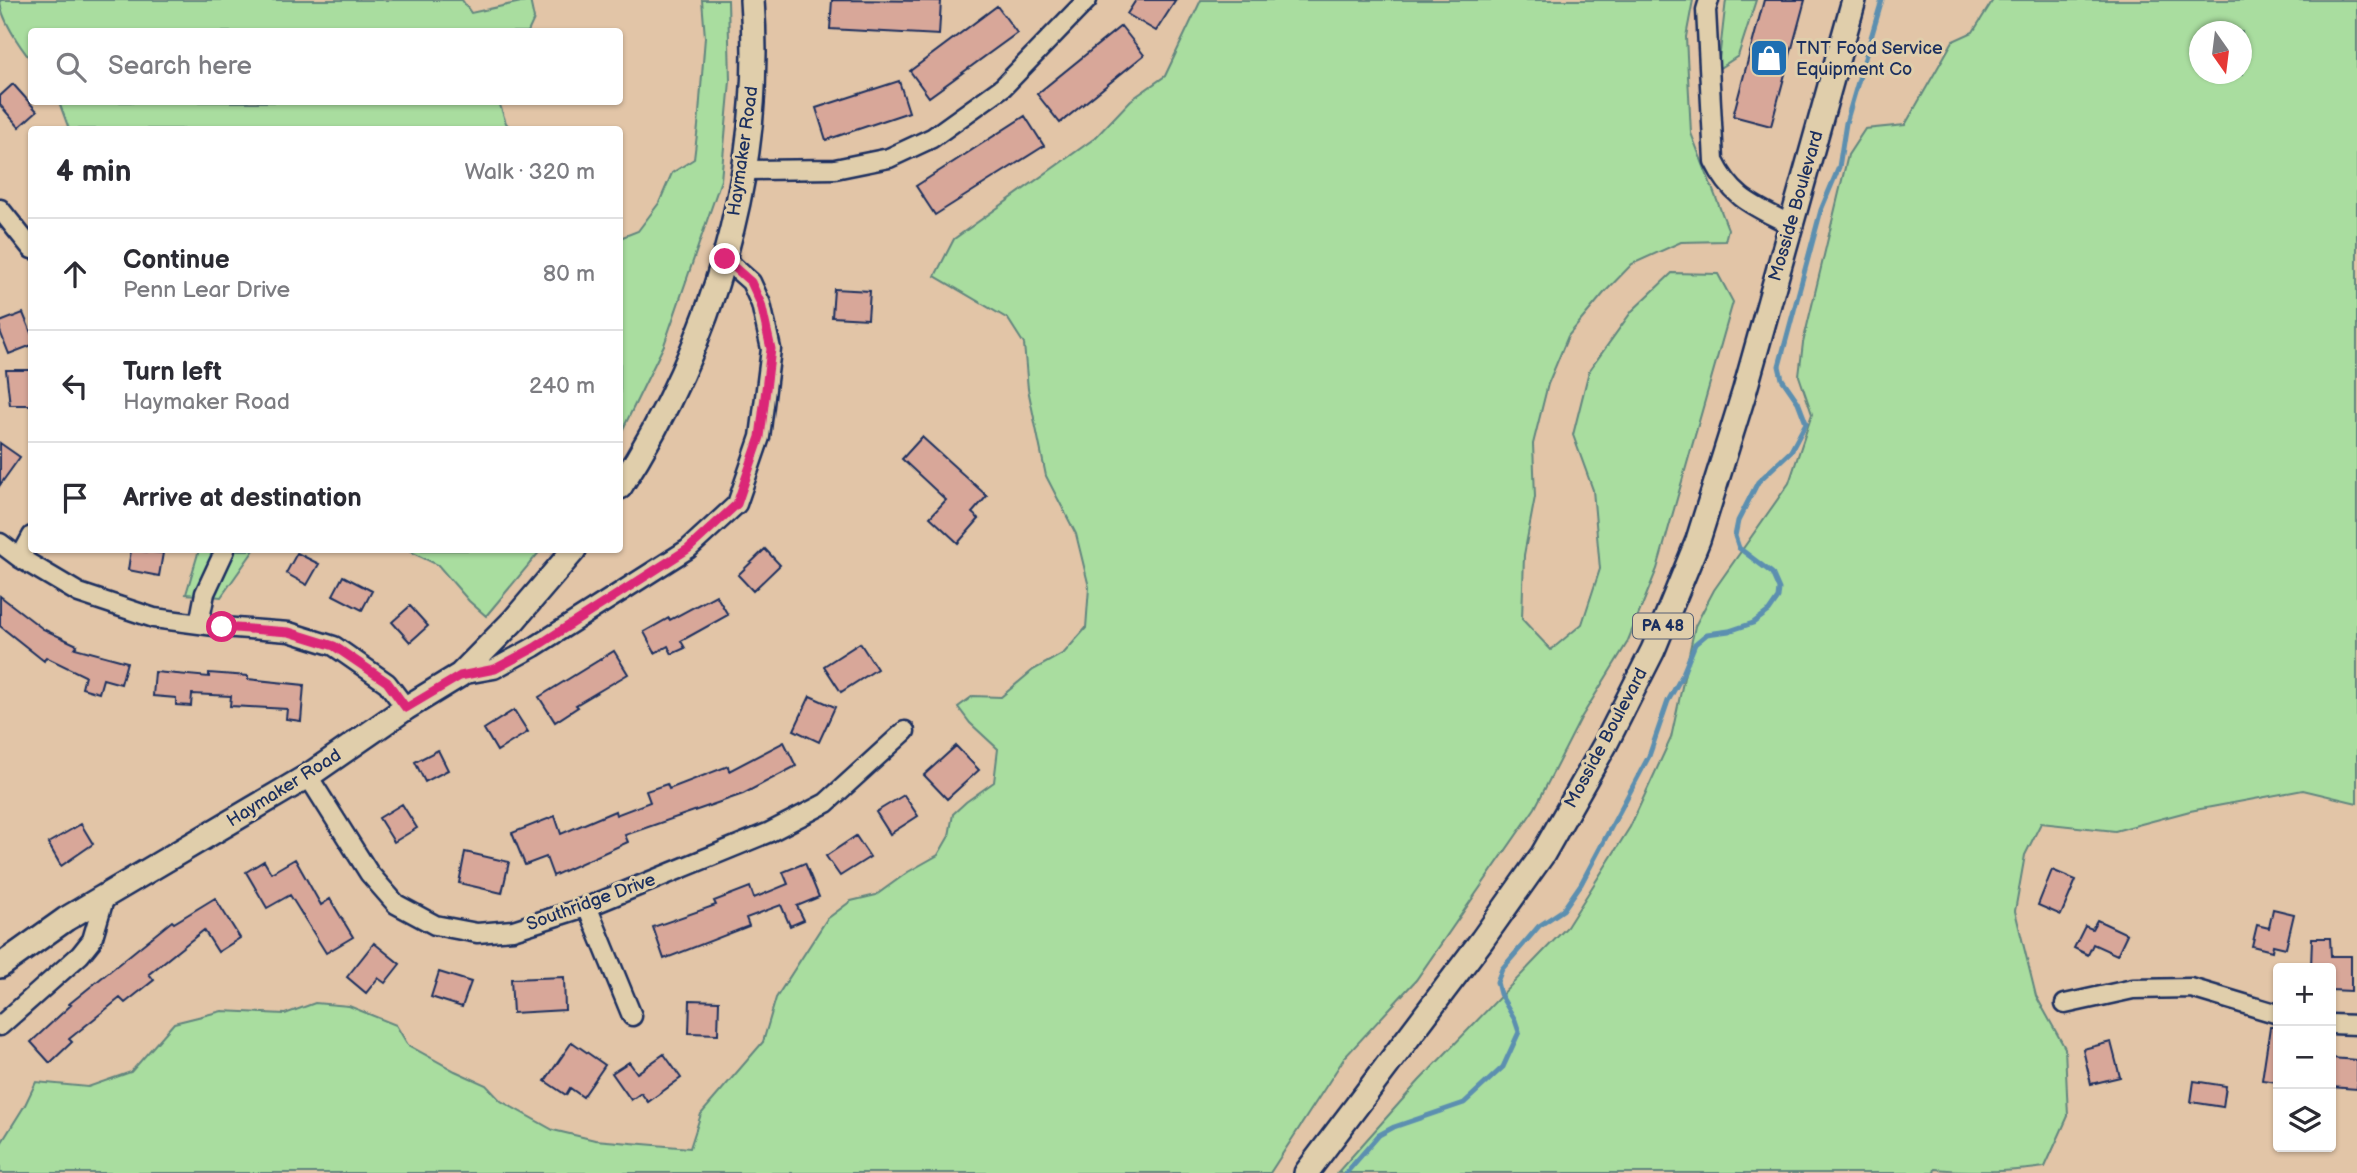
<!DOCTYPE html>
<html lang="en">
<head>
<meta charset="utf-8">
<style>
  :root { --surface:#fff; --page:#f7f7f7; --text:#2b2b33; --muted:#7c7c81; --line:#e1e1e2 }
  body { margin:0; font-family:"Balsamiq Sans",sans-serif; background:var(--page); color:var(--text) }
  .controls { position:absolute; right:21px; bottom:21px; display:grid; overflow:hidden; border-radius:7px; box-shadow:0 2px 5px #0004 }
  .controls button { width:63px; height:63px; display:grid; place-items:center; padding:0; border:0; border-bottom:2px solid var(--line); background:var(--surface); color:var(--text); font:35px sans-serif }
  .compass { position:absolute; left:2189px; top:21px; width:63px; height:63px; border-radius:50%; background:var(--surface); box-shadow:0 2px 5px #0004; rotate:166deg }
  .stop { position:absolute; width:21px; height:21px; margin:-16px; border:5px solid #db2777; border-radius:50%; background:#fff }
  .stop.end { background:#db2777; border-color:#fff; box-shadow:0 2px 7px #0008 }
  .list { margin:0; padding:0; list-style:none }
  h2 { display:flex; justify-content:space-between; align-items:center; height:91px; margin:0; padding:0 28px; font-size:30px }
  h2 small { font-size:23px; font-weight:400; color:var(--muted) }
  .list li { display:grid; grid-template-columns:46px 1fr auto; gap:21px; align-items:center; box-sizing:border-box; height:112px; padding:0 28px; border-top:2px solid var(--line) }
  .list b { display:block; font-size:26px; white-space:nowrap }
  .list p { margin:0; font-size:23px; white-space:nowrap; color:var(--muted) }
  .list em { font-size:23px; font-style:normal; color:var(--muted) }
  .icon { flex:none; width:38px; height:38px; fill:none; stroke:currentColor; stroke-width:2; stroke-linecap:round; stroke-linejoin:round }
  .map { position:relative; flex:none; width:2357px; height:1173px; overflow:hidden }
  .search { position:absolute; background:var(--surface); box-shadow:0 2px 5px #0004; left:28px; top:28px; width:595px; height:77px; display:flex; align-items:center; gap:18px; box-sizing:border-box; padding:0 24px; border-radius:7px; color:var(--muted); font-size:26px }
  .panel { position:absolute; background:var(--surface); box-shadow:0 2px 5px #0004; left:28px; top:126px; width:595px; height:427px; border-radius:7px }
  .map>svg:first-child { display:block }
  .green { fill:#a9dd9f; stroke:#62867e; stroke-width:2; fill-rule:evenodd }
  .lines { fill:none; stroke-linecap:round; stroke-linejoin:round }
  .stream { stroke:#5b8fb0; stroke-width:5 }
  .building { fill:#d8a799; stroke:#1b2f5e; stroke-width:2 }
  .minor-casing { stroke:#1b2f5e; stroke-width:23 }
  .major-casing { stroke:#1b2f5e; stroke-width:28 }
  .minor { stroke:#e0ceab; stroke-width:18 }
  .major { stroke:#e0ceab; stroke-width:23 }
  .route { stroke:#db2777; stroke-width:9 }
  .labels { text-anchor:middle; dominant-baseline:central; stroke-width:6; stroke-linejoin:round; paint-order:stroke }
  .shield { fill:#e0ceab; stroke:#565f75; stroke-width:2 }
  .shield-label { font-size:16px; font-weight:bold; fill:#1b2f5e }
  .poi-label { font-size:18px; fill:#1b2f5e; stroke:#e0ceab; text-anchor:start }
  .street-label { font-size:18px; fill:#1b2f5e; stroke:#e0ceab }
</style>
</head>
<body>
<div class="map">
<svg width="2357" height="1173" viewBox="0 0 2357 1173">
  <rect width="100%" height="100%" fill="#e2c5a7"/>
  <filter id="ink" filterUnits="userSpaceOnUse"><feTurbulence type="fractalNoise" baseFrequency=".0143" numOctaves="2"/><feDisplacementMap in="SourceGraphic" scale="14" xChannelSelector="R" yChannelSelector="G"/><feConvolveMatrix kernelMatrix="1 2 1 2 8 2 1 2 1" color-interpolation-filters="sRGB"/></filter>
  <g filter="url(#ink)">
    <!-- green -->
    <path class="green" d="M0,0H462L471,13L530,0L534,19L528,32H32L31,60C20,47 0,17 0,0Z
      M702,0H728L730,81L721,180L664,345L620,435V238L638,231L659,203L672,173L694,159L698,126L705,37Z
      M1201,0H1693L1686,37L1691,133L1728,229L1725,241L1681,242L1632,264L1604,293L1568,336L1548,384L1533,444L1535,497L1524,555L1522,619L1551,650L1582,624L1600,569L1593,490L1573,435L1589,371L1632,311L1672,273L1718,274L1733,302L1657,569L1627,643L1581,718L1535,808L1416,980L1345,1057L1270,1173H0V1145L25,1105L36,1082L88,1087L131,1072L174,1023L222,1011L285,1014L315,1003L349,1006L396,1025L408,1045L455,1071L486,1085L501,1101L553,1130L595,1140L690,1148L701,1114L763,1042L776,998L827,919L851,901L876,895L908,872L938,855L949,836L953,814L966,802L994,782L998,749L970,723L958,707L973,696L1001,697L1033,670L1064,653L1086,628L1089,587L1076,534L1046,476L1028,389L1024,344L1008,319L935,276L954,239L1095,138L1131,100L1165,76Z
      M1726,0H1756L1738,56L1718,69Z
      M1993,0H2357V803L2303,790L2190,811L2115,831L2041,823L2025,855L2015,911L2036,996L2065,1048L2068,1116L2045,1167C2007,1172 1973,1173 1935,1169L1934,1173H1337L1419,1081L1567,927L1630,827L1671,738L1695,626L1714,590L1789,483L1812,414L1799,376L1803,343L1848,155L1865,129L1905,125L1953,41L1973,32ZM2200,32H2242V74H2200Z
      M59,102H499L506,123L511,129H69Z
      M199,550H254L221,597L186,594Z
      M407,550H541L486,616L469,601L438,565Z"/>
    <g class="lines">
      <!-- stream -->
      <path class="stream" d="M1346,1173L1379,1135L1394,1127L1464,1103L1503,1067L1519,1032L1515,1020L1500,994L1497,982L1502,969L1539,926L1563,910L1581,884L1649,756L1668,701L1682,676L1695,644L1707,634L1729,631L1753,623L1769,611L1778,598L1779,589L1772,573L1739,548L1735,536L1738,521L1758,482L1791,451L1806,423L1798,402L1782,379L1779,366L1821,210L1839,167L1846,123L1882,0"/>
    </g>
    <!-- building -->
    <path class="building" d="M832,0L941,1L939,35L830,29Z
      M1136,0H1176L1156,31L1127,14Z
      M1764,0H1805L1771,126L1733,116Z
      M997,6L1017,33L929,97L910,71Z
      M1121,26L1144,55L1060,123L1037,94Z
      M899,81L909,112L826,140L816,108Z
      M13,84L37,111L19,127L0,105V96Z
      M1025,116L1044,146L935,215L916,186Z
      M834,289L870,291L868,319L832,317Z
      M23,313L32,335V345L9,354L0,331V322Z
      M6,370H32V405H10Z
      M922,437L987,496L972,513L979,519L958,543L930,517L946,500L902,459Z
      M0,443L20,457L0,485Z
      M765,549L780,565L753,591L738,575Z
      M131,550L163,553L159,576L128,570Z
      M297,553L319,564L307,585L286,573Z
      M343,576L372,591L362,610L333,595Z
      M716,595L728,615L681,641L685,648L672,654L668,646L655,653L644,632L669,618L670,620Z
      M0,596L43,629L77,645L75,648L127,662L121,684L103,679L99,693L82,688L85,676L46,657L44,661L0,626Z
      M410,606L428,626L410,642L392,622Z
      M860,643L877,669L841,692L824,666Z
      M614,651L628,674L576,705L578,707L555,722L539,697Z
      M155,672L209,677V673L248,676V679L304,685L301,721L286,719L287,709L230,706L231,696L192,694L191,706L176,705V698L153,696Z
      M810,696L835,707L819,742L794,730Z
      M514,710L528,732L497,751L484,729Z
      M784,742L796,766L743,794L625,835L628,842L553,876L546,857L525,865L512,833L555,816L561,834L615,811L616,815L650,802L646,791L667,784L669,789L728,766L729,771Z
      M956,746L979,770L947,799L924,775Z
      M438,750L448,770L425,782L415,762Z
      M904,795L918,816L890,834L876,812Z
      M402,804L417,828L394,842L379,818Z
      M81,824L93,844L61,866L48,843Z
      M856,836L870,857L840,876L826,856Z
      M465,852L509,862L502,893L459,883Z
      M295,859L321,905L330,899L353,937L326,953L290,895L267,908L246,872L264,861L271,873Z
      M805,863L819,897L797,906L804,920L790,926L781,905L746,918L749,926L664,959L653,927L716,905L714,901L750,887L754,898L788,884L783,872Z
      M2052,870L2076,880L2061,915L2038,905Z
      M215,898L240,938L218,952L204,930L149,974L154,980L125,1003L120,998L69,1039L72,1042L50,1063L31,1042L71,1005L69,1004L172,921L174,923Z
      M2273,909L2294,914L2286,948L2273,945L2272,951L2252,946L2257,925L2269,928Z
      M2097,920L2127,934L2117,955L2093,944L2088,955L2074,948L2085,926L2092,929Z
      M2312,938H2330L2331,956H2351V991L2331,990V968H2311Z
      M374,943L400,964L385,983L378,978L366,993L347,977Z
      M439,972L471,982L462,1007L431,997Z
      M564,977L565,1010L513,1013L511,979Z
      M690,1000L719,1001L718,1034L689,1033Z
      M2270,1027H2278V1082L2262,1080Z
      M572,1042L605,1065L583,1097L570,1088L566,1095L545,1081Z
      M2111,1042L2120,1077L2091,1084L2083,1049Z
      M664,1054L681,1078L648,1102L641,1093L631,1100L612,1073L629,1062L637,1073Z
      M2331,1058L2357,1060V1089L2331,1087Z
      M2194,1081L2226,1086L2223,1107L2191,1102Z"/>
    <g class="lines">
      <defs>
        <path id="minor" d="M1709,0L1706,10L1714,161C1733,200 1755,206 1791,225
          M743,170L835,169L889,158L932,138L1003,87L1087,0
          M0,209L32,249
          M0,543L20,558L79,593L154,618L222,627L289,632L334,646L387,683L406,708
          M20,558L32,536
          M199,624L205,593L225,550
          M460,675L494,669L534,647L688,549L737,504L760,437L771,349L761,304L751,282L725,259
          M308,776L369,873L396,904L435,925L477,933L513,930L592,905L770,832L826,803L905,731
          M587,906L632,1016
          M2065,1004L2133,989L2191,988L2278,1014
          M2331,1024L2357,1025
          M0,1026L80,955L92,940L105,896"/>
        <path id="major" d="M620,487C712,345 765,170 752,0
          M0,966L66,919L308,776L406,708L460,675L514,620L574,550
          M1306,1173L1482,940L1543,854L1606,743L1653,650L1698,540L1744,393L1854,0"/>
      </defs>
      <!-- minor casing -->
      <use href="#minor" class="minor-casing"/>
      <!-- major casing -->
      <use href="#major" class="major-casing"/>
      <!-- minor -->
      <use href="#minor" class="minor"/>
      <!-- major -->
      <use href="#major" class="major"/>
    </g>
  </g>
  <g class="lines" filter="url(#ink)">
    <!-- route -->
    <path class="route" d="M222,627L289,632L334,646L387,682L406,708L460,676L495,669L534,648L688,549L737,504L760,437L771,349L761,304L751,282L725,259"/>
  </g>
  <!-- icons -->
  <defs>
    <symbol id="shop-square" viewBox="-11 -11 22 22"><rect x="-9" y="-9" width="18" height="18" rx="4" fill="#1f6fb2" stroke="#e0ceab"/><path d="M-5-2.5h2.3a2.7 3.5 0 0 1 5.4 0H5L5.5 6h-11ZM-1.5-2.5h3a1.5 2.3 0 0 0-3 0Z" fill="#fff"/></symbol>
  </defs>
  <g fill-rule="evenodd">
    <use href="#shop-square" x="1747" y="36" width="44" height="44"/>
  </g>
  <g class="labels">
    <!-- shield labels -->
    <rect class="shield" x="1633" y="613.5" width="60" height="25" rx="5"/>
    <g class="shield-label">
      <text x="1663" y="626">PA 48</text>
    </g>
    <!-- poi labels -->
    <g class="poi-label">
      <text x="1796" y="48">TNT Food Service<tspan x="1796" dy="21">Equipment Co</tspan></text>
    </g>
    <!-- street labels -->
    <g class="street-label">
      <text transform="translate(743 151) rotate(-82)">Haymaker Road</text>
      <text transform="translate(1796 206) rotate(-74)">Mosside Boulevard</text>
      <text transform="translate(1606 738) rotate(-62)">Mosside Boulevard</text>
      <text transform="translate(284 788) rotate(-32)">Haymaker Road</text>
      <text transform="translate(591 902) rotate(-20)">Southridge Drive</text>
    </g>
  </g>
</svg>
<div class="controls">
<button>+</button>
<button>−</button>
<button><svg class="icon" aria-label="layers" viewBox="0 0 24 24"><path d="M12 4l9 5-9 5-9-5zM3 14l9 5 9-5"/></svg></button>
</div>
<svg class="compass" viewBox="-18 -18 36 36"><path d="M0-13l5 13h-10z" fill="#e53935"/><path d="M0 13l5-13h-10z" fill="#7c7c81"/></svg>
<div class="stop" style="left:222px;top:627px"></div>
<div class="stop end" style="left:725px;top:259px"></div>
<div class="search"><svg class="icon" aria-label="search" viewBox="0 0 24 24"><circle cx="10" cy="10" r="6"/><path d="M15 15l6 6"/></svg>Search here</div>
<section class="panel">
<h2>4 min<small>Walk · 320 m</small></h2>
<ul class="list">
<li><svg class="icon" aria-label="ahead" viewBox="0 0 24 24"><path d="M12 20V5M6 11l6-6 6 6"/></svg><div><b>Continue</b><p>Penn Lear Drive</p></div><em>80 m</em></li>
<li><svg class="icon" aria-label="left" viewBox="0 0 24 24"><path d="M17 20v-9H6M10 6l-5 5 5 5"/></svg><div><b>Turn left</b><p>Haymaker Road</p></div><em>240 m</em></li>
<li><svg class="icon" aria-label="arrive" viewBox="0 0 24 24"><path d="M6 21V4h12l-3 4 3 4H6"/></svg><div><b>Arrive at destination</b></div></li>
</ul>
</section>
</div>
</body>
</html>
